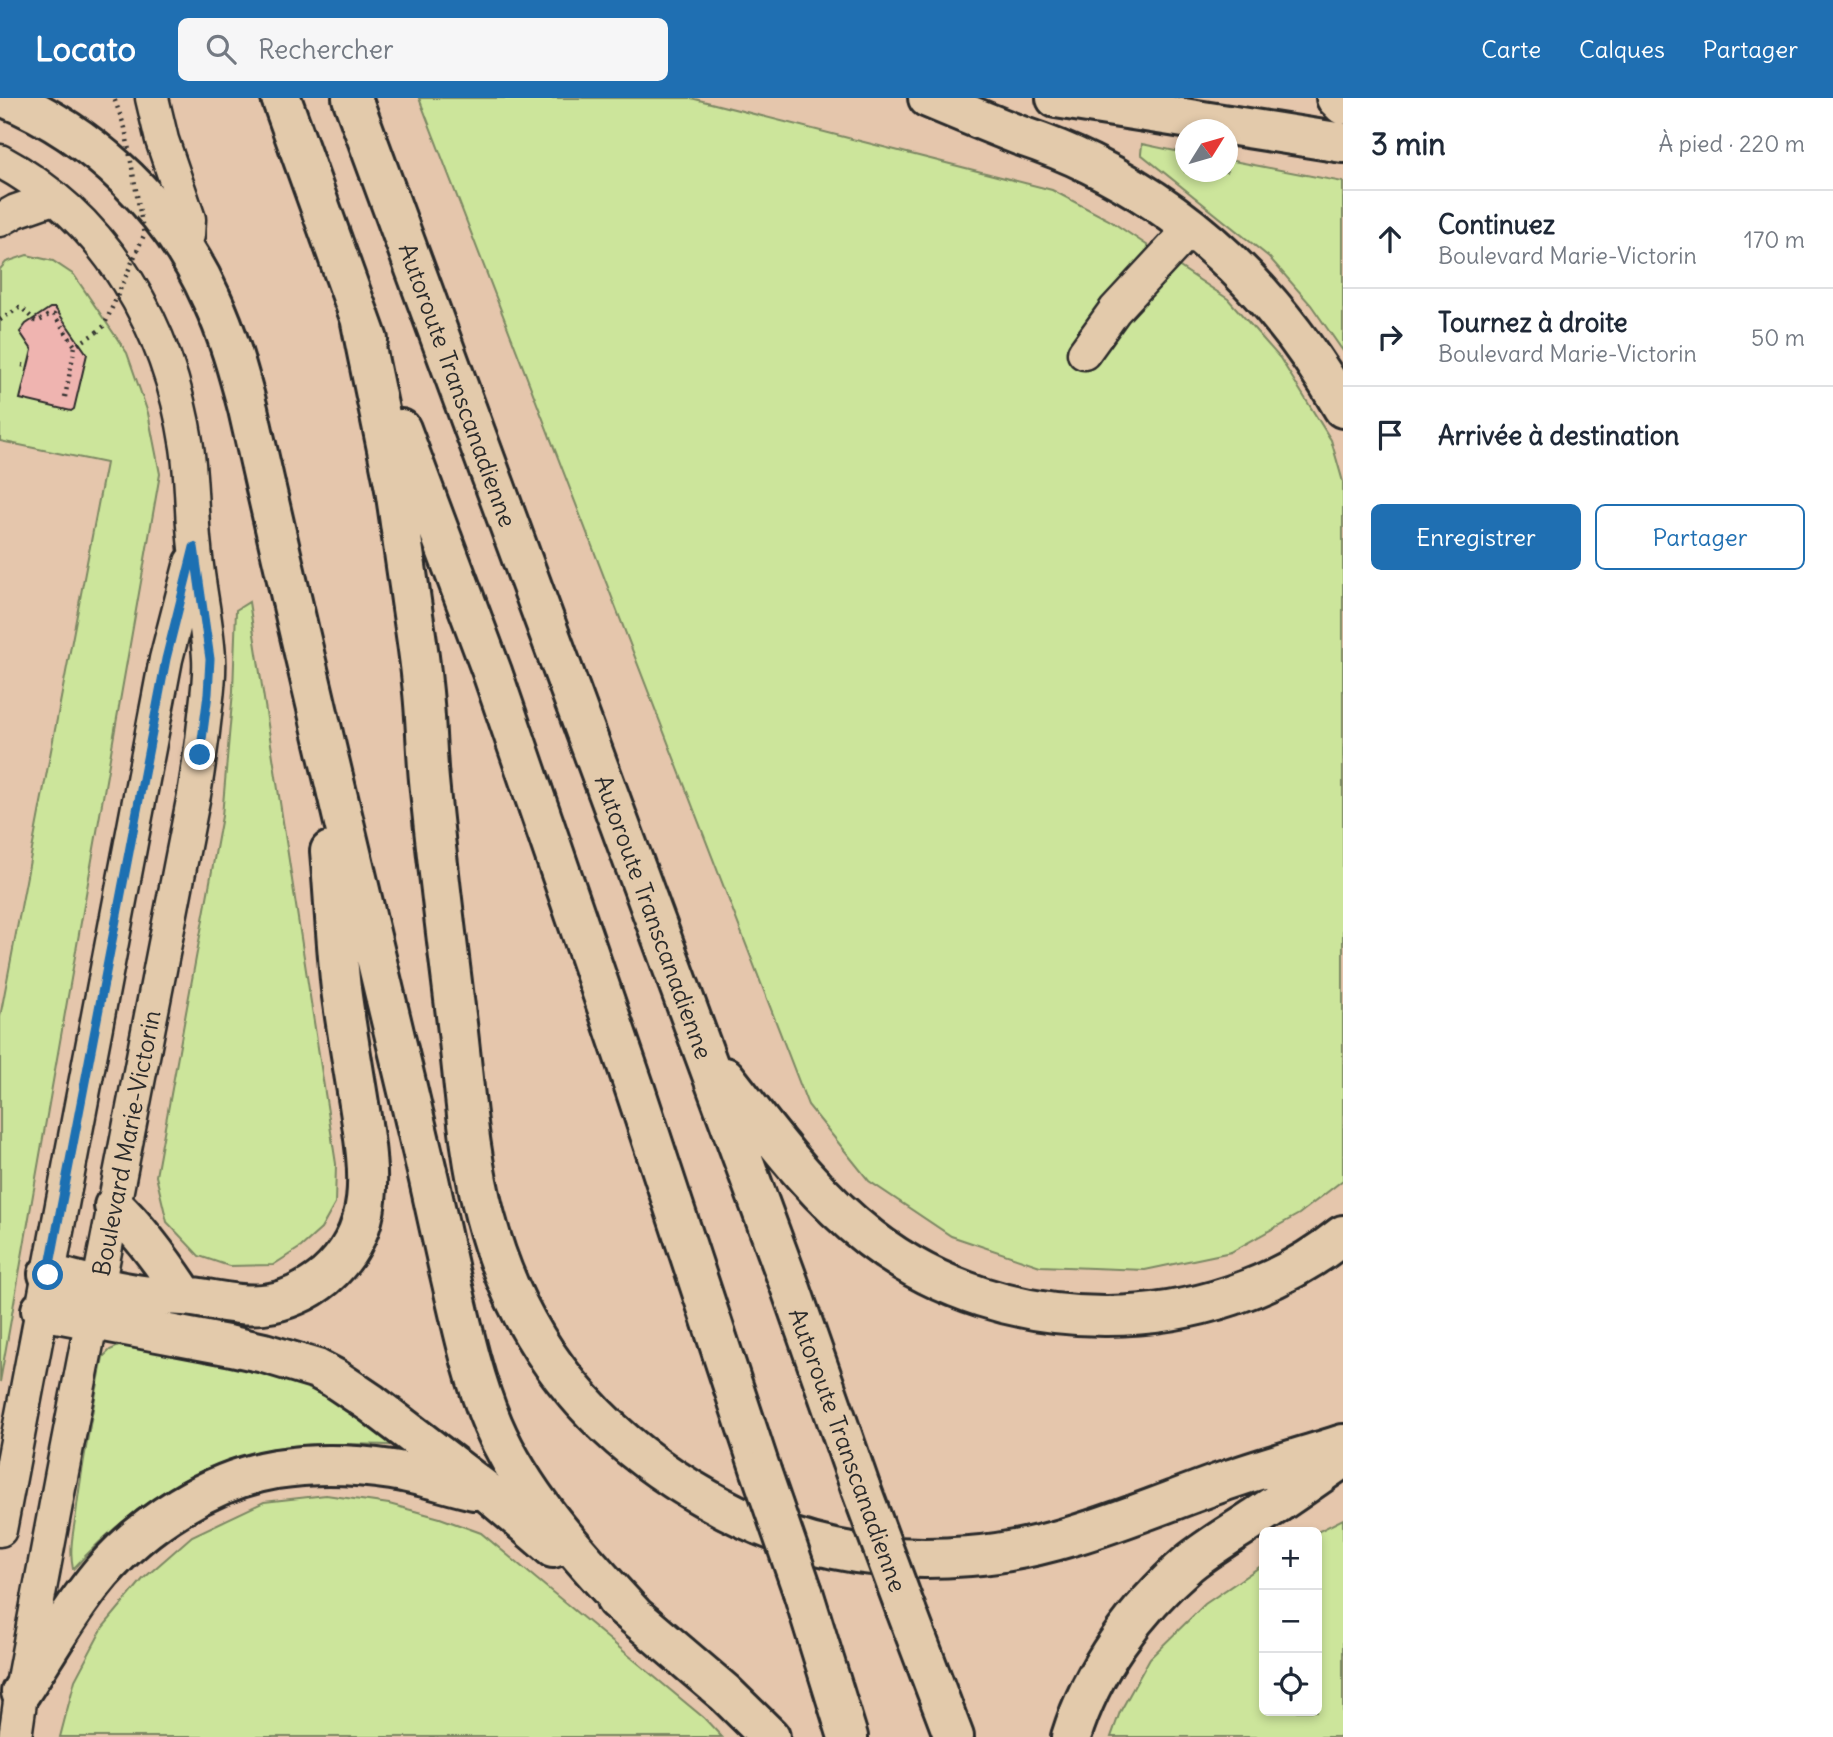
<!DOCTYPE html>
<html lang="fr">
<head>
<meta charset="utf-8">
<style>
  :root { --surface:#fff; --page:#f6f6f7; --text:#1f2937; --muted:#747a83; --line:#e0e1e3; --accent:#1f6fb2 }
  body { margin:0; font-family:Delius,sans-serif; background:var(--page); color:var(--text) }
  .controls { position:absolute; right:21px; bottom:21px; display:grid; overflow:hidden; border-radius:10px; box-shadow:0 4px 10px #0003 }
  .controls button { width:63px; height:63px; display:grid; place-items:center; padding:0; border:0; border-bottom:2px solid var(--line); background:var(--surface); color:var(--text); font:35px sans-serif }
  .compass { position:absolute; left:1175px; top:21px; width:63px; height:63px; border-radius:50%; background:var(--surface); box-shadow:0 4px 10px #0003; rotate:53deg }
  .stop { position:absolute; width:21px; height:21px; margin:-16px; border:5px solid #1f6fb2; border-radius:50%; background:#fff }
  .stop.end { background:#1f6fb2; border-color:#fff; box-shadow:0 2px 7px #0008 }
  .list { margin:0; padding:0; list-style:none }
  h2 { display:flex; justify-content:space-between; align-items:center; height:91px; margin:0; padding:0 28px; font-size:30px }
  h2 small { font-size:23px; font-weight:400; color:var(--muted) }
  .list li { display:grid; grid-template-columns:46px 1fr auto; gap:21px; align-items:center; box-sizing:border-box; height:98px; padding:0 28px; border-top:2px solid var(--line) }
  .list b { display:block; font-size:26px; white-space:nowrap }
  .list p { margin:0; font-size:23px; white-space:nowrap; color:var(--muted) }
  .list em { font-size:23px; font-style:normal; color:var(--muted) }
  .actions { display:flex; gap:14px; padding:21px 28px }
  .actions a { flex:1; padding:16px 0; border:2px solid var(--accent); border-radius:10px; text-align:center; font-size:24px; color:var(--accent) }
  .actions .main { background:var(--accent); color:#fff }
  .icon { flex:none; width:38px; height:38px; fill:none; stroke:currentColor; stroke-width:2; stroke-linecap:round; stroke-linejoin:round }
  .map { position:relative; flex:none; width:1343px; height:1639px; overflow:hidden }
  header { display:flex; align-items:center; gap:42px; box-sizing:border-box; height:98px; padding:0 35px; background:var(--accent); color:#fff }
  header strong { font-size:33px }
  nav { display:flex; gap:38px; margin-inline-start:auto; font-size:24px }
  .search { width:490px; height:63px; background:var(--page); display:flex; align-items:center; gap:18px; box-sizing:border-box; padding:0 24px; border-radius:10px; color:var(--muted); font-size:26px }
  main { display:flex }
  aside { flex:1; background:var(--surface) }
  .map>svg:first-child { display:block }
  .green { fill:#cce59b; stroke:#7c8863; stroke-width:2 }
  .building { fill:#efb4b0; stroke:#2b2b2b; stroke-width:2 }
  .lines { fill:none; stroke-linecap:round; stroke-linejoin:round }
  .minor-casing { stroke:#2b2b2b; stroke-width:37 }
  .highway-casing { stroke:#2b2b2b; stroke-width:44 }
  .path { stroke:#2b2b2b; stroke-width:4.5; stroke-dasharray:2 5; stroke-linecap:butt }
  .minor { stroke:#e3caab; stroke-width:32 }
  .highway { stroke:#e3caab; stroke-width:38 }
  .highway-bridge-casing { stroke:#2b2b2b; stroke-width:44; stroke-linecap:butt }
  .path-bridge { stroke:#2b2b2b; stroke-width:4.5; stroke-dasharray:2 5; stroke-linecap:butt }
  .highway-bridge { stroke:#e3caab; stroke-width:38 }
  .route { stroke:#1f6fb2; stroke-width:9 }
  .labels { text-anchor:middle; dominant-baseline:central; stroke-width:5; stroke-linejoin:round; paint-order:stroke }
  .street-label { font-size:24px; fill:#2b2b2b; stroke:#e3caab }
</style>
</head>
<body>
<header>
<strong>Locato</strong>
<div class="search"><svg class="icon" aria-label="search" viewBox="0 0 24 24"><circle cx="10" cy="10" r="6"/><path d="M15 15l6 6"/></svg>Rechercher</div>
<nav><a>Carte</a><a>Calques</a><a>Partager</a></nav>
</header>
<main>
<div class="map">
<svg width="1343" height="1639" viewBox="0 0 1343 1639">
  <rect width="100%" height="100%" fill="#e5c6ac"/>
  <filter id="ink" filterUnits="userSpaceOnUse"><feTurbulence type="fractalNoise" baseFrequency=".0143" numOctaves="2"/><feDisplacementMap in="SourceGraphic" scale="14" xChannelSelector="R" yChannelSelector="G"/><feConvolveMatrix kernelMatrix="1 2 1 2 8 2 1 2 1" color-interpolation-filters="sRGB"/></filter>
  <g filter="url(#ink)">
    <!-- green -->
    <path class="green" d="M419,0H691L1052,92L1109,122L1228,201L1280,260L1331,342L1343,384V1082L1299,1116L1231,1154L1145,1172L1040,1168L951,1138L869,1083L808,1007Z
      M1142,46L1185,55V74H1227L1228,62L1343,84V253L1311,207L1269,159L1141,56Z
      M27,157L53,163L74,177L127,255L148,315L160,376L0,1284V919L106,365L0,343V171L6,164Z
      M249,504L336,1066L335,1106L321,1131L301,1149L273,1167L229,1168L199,1158L167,1124L156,1078L222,718L233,593L236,512Z
      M123,1246L235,1265L316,1290L351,1314L393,1345L394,1347C352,1346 312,1344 271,1351C194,1365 125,1414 73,1471C69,1453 73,1435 76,1416C82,1364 93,1311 103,1259L110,1252Z
      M326,1397L389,1406L440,1420L481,1435L704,1620L722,1639H60L75,1582L103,1529L143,1481L192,1438L264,1404Z
      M1343,1421V1639H1111L1120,1614L1150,1560L1205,1506L1264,1466V1613H1317V1434Z"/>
    <!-- building -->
    <path class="building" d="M50,210H55L87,256L74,311L71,313L20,301L32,252L20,234L26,226Z"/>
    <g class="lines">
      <defs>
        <path id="minor" d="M152,0L162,42L189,121L188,137L181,145
          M0,63C108,121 169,230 187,349C192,383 191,416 195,450C198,486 207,523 209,560C210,575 208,592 206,608C203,637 199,667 194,697L62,1374L24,1576L15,1639
          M0,122L16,113L53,100
          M1084,255L1115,212L1191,130
          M0,1432L166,561L191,464"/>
        <path id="highway" d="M6,0C95,37 172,112 211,200C228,236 238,273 248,311C299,538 353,764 407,989C422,1050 436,1111 449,1172C461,1223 472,1278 493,1327C525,1401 580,1458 634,1517
          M281,0L368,242
          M352,0L791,1191L861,1391
          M928,0C959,13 990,26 1021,38C1045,46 1068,55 1090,66C1201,120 1282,204 1343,310
          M1056,0L1343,45
          M1336,0L1343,7
          M360,219C371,276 384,334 395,391C400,423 404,456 409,488C413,520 419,552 422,585C426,617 426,650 429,682C437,766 448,850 458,934C465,995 469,1058 485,1118C518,1244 594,1338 707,1401C793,1450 872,1466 970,1458C1062,1451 1145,1411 1231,1381C1268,1368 1306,1358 1343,1346
          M401,331L492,574L635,991L761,1373
          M725,979C770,1036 812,1095 870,1140C1004,1245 1210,1244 1343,1137
          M114,1108C142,1135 164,1166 185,1198
          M48,1176C82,1184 117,1195 152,1198C163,1198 173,1197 184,1198C210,1200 236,1209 263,1206C285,1204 308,1193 325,1179C380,1131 369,1071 359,1006C353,968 346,929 341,891C336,845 334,799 330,753
          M41,1212L232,1248L264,1255L317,1271L334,1280L371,1305L490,1396L553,1450
          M803,1494L848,1639
          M616,1502L725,1595L770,1639
          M906,1512L954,1639
          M21,1594C47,1554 71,1511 101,1475C144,1425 210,1382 276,1371C314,1365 354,1366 392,1372C419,1376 447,1386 474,1392
          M1071,1639C1092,1571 1136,1511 1189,1465C1210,1448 1233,1435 1255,1420C1285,1401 1314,1380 1343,1360"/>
      </defs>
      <!-- minor casing -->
      <use href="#minor" class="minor-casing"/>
      <!-- highway casing -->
      <use href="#highway" class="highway-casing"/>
      <!-- path -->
      <path class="path" d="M0,222L19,210L23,211L35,223C43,224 46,215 54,217L75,248L97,234
        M22,267L27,268
        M65,299L75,248"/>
      <!-- minor -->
      <use href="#minor" class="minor"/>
      <!-- highway -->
      <use href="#highway" class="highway"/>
      <defs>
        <path id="highway-bridge" d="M761,1373L803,1494
          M861,1391L906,1512"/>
      </defs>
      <!-- highway-bridge casing -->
      <use href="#highway-bridge" class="highway-bridge-casing"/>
      <!-- path-bridge -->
      <path class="path-bridge" d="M97,234L104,228L144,137L125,30L114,0"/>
      <!-- highway-bridge -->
      <use href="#highway-bridge" class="highway-bridge"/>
    </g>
  </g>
  <g class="lines" filter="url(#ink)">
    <!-- route -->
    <path class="route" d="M48,1177L166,561L194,449L210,561L208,596L200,657"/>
  </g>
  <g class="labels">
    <!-- street labels -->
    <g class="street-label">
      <text transform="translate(458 287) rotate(70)">Autoroute Transcanadienne</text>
      <text transform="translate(654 819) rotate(70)">Autoroute Transcanadienne</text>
      <text transform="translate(126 1045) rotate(-79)">Boulevard Marie-Victorin</text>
      <text transform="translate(848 1352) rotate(70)">Autoroute Transcanadienne</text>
    </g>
  </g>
</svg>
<div class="controls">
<button>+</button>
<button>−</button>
<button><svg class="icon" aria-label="locate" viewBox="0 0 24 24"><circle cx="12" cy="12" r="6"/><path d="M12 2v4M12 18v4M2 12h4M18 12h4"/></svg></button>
</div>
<svg class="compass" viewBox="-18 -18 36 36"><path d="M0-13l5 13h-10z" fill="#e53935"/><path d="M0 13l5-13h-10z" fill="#747a83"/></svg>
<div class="stop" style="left:48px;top:1177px"></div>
<div class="stop end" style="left:200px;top:657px"></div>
</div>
<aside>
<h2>3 min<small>À pied · 220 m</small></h2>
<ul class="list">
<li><svg class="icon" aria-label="ahead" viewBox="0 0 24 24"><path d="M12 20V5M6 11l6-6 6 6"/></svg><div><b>Continuez</b><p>Boulevard Marie-Victorin</p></div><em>170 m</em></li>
<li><svg class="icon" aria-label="right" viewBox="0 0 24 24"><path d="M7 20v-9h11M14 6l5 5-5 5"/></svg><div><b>Tournez à droite</b><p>Boulevard Marie-Victorin</p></div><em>50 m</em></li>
<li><svg class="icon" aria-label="arrive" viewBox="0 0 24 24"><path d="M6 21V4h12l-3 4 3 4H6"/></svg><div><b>Arrivée à destination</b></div></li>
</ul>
<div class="actions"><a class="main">Enregistrer</a><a>Partager</a></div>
</aside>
</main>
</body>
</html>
